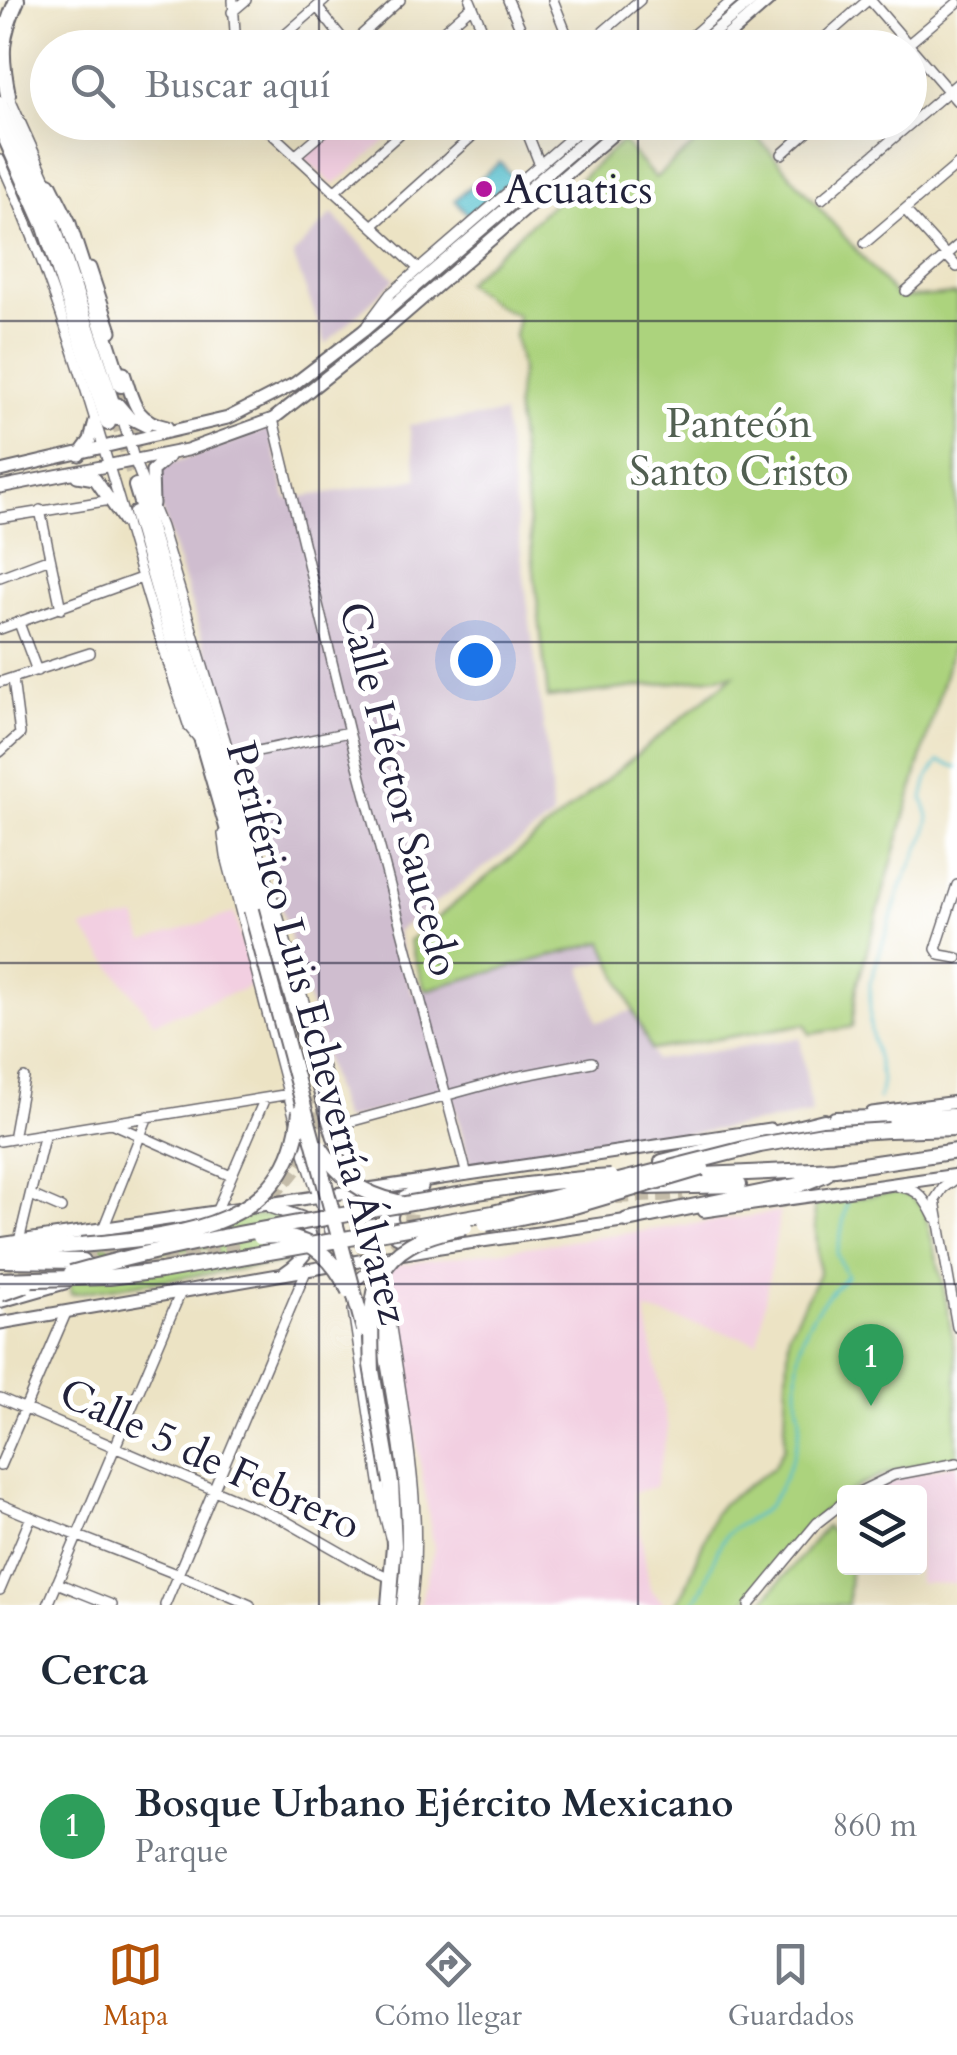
<!DOCTYPE html>
<html lang="es">
<head>
<meta charset="utf-8">
<style>
  :root { --surface:#fff; --page:#f2f2f3; --text:#1f2937; --muted:#747a83; --line:#e0e1e3; --accent:#b45309 }
  body { margin:0; font-family:Cardo,serif; background:var(--page); color:var(--text) }
  .controls { position:absolute; right:30px; bottom:30px; display:grid; overflow:hidden; border-radius:10px; box-shadow:0 10px 40px #0002 }
  .controls button { width:90px; height:90px; display:grid; place-items:center; padding:0; border:0; border-bottom:2px solid var(--line); background:var(--surface); color:var(--text); font:50px sans-serif }
  .you { position:absolute; left:475px; top:660px; width:35px; height:35px; margin:-25px; border:8px solid #fff; border-radius:50%; background:#1a73e8; box-shadow:0 0 0 15px #1a73e833 }
  .badge { display:grid; place-items:center; width:65px; height:65px; border-radius:50%; background:var(--accent); color:#fff; font-size:32px; font-weight:700 }
  .pin { position:absolute; translate:-50% -82px; filter:drop-shadow(0 2px 5px #0008) }
  .pin::after { content:''; position:absolute; top:52px; width:35px; height:30px; background:inherit; clip-path:polygon(0 0,100% 0,50% 100%) }
  .list { margin:0; padding:0; list-style:none }
  h2 { display:flex; justify-content:space-between; align-items:center; height:130px; margin:0; padding:0 40px; font-size:42px }
  h2 small { font-size:32px; font-weight:400; color:var(--muted) }
  .list li { display:grid; grid-template-columns:65px 1fr auto; gap:30px; align-items:center; box-sizing:border-box; height:180px; padding:0 40px; border-top:2px solid var(--line) }
  .list b { display:block; font-size:38px; white-space:nowrap }
  .list p { margin:0; font-size:32px; white-space:nowrap; color:var(--muted) }
  .list em { font-size:32px; font-style:normal; color:var(--muted) }
  .icon { flex:none; width:55px; height:55px; fill:none; stroke:currentColor; stroke-width:2; stroke-linecap:round; stroke-linejoin:round }
  .map { position:relative; flex:none; width:957px; height:1605px; overflow:hidden }
  .search { position:absolute; background:var(--surface); box-shadow:0 10px 40px #0002; left:30px; right:30px; top:30px; height:110px; display:flex; align-items:center; gap:25px; box-sizing:border-box; padding:0 35px; border-radius:55px; color:var(--muted); font-size:38px }
  .sheet { height:310px; background:var(--surface) }
  nav { display:flex; justify-content:space-around; align-items:center; box-sizing:border-box; height:140px; border-top:2px solid var(--line); background:var(--surface); font-size:28px; color:var(--muted) }
  nav a { display:grid; justify-items:center; gap:5px }
  nav .on { color:var(--accent) }
  .map>svg:first-child { display:block }
  .built { fill:#f2cfe1 }
  .industrial { fill:#cfbdcf }
  .green { fill:#acd37d; stroke:#677a5c; stroke-width:2.5 }
  .water { fill:#53bfcd; stroke:#3a7084; stroke-width:2.5 }
  .lines { fill:none; stroke-linecap:round; stroke-linejoin:round }
  .stream { stroke:#53bfcd; stroke-width:2.5 }
  .highway-tunnel { stroke:#c4bca9; stroke-width:14; stroke-dasharray:14 7; stroke-linecap:butt }
  .minor-casing { stroke:#69666b; stroke-width:12 }
  .major-casing { stroke:#69666b; stroke-width:15 }
  .highway-casing { stroke:#69666b; stroke-width:18 }
  .minor { stroke:#fff; stroke-width:9 }
  .major { stroke:#fff; stroke-width:11 }
  .highway { stroke:#fff; stroke-width:14 }
  .highway-bridge-casing { stroke:#69666b; stroke-width:18; stroke-linecap:butt }
  .highway-bridge { stroke:#fff; stroke-width:14 }
  .grid { fill:none; stroke:#22223b; stroke-width:2.5; stroke-opacity:0.55 }
  .poi-dot { fill:#b5179e; stroke:#fff; stroke-width:4 }
  .labels { text-anchor:middle; dominant-baseline:central; stroke-width:10; stroke-linejoin:round; paint-order:stroke }
  .poi-label { font-size:42px; fill:#22223b; stroke:#fff; text-anchor:start }
  .park-label { font-size:42px; fill:#526052; stroke:#fff }
  .street-label { font-size:42px; fill:#22223b; stroke:#fff }
</style>
</head>
<body>
<div class="map">
<svg width="957" height="1605" viewBox="0 0 957 1605">
  <rect width="100%" height="100%" fill="#fff"/>
  <filter id="ink" filterUnits="userSpaceOnUse"><feTurbulence type="fractalNoise" baseFrequency=".01" numOctaves="2"/><feDisplacementMap in="SourceGraphic" scale="20" xChannelSelector="R" yChannelSelector="G"/><feConvolveMatrix kernelMatrix="1 2 1 2 8 2 1 2 1" color-interpolation-filters="sRGB"/></filter>
  <filter id="wash" filterUnits="userSpaceOnUse"><feTurbulence type="fractalNoise" baseFrequency=".0048" numOctaves="4" result="noise"/><feDisplacementMap in="SourceGraphic" scale="40" xChannelSelector="R" yChannelSelector="G"/><feGaussianBlur stdDeviation="2.25" result="paint"/><feColorMatrix in="noise" values="0 0 0 0 0 0 0 0 0 0 0 0 0 0 0 0 0 1.4 0 .05"/><feComposite in="paint" operator="in"/></filter>
  <g filter="url(#wash)">
    <rect width="100%" height="100%" fill="#ece3c4"/>
    <!-- built -->
    <path class="built" d="M342,123H406L334,185L302,157Z
      M234,913L254,985L154,1022L82,928L136,917L144,941Z
      M780,1212L758,1342L645,1310L668,1428L655,1487L634,1492L650,1589L666,1605H420L434,1549L388,1266Z
      M957,1463V1584L918,1583L920,1492H877L875,1484Z"/>
    <!-- industrial -->
    <path class="industrial" d="M332,214L395,279L326,344L293,255Z
      M503,414L551,785L552,818L397,931L412,994L602,943L611,960L582,967L597,1022L634,1010L655,1060L800,1038L812,1114L471,1169L451,1091L343,1120L209,661L149,469L188,458L269,428L287,499L418,479L409,425Z"/>
    <!-- green -->
    <path class="green" d="M720,123H745L898,298L957,294V631L857,986L852,1027L810,1034L806,1024L651,1050L603,942L425,990L409,941L734,675L548,698L516,406L521,369L515,336L518,316L492,303L465,283L622,141L655,178Z
      M895,1192L911,1196L924,1209L943,1283L957,1364V1457C836,1476 815,1515 742,1605H674L685,1590L714,1514L722,1504L774,1467L784,1447L789,1332L819,1274L814,1204Z
      M276,1213C303,1220 307,1233 298,1258L287,1262L71,1294L69,1267L216,1257V1248L56,1258V1253L100,1246L181,1241L176,1226Z
      M826,1527C836,1534 844,1555 844,1568L850,1569L848,1605H760Z"/>
    <!-- water -->
    <path class="water" d="M500,162L514,178L469,216L455,200Z"/>
    <g class="lines">
      <!-- stream -->
      <path class="stream" d="M879,1099L882,1080L870,1026V983L901,887L926,834L929,816L923,799L928,777L939,761L957,767
        M692,1605C707,1586 711,1562 722,1541C733,1523 751,1522 765,1509C782,1494 807,1429 798,1408C793,1347 802,1318 847,1276L837,1255L847,1202"/>
    </g>
  </g>
  <g filter="url(#ink)">
    <g class="lines">
      <!-- highway-tunnel -->
      <path class="highway-tunnel" d="M121,385L134,450
        M117,418L136,486
        M335,1137L351,1183
        M347,1182L370,1272
        M616,1197L683,1194
        M365,1205L388,1219L419,1221
        M254,1208C293,1181 320,1146 314,1097
        M310,1246C338,1249 356,1260 372,1282
        M141,1259L244,1250
        M379,1262L397,1245L432,1230
        M1,1279L70,1256L115,1248"/>
      <defs>
        <path id="minor" d="M233,0L236,48
          M470,0L490,48
          M508,0L529,48
          M553,0L572,48
          M870,0L957,101
          M317,7L350,48
          M232,12L246,0
          M906,46L957,3
          M270,48L325,0
          M347,48L400,0
          M424,48L472,6
          M584,48L640,0
          M678,48L733,0
          M813,48L868,0
          M6,90L49,186
          M259,122L419,269
          M523,122L540,165
          M562,122L569,139
          M782,154L818,122
          M295,156L335,122
          M0,160C83,342 125,539 189,727L200,740
          M334,192L413,122
          M822,199L957,84
          M905,210L957,267
          M372,226L488,122
          M865,243L957,165
          M906,291L957,246
          M367,325L390,294L589,122
          M120,410L135,462L161,527L371,1224C385,1285 394,1345 403,1406C413,1474 421,1537 411,1605
          M273,419L349,732L467,1175
          M40,510L61,609
          M0,518L111,500
          M0,577L50,558
          M19,623L37,671
          M0,629L141,578
          M0,682L90,653
          M0,752L20,734L13,679
          M225,758L349,732
          M223,834L226,856L303,1150L334,1243
          M957,885L936,949L940,955L957,958
          M114,1124L231,1176
          M342,1124L510,1078L592,1062
          M13,1139L24,1078
          M0,1141L290,1094
          M957,1178L943,1188L935,1200L957,1327
          M899,1187C919,1188 926,1201 934,1217
          M31,1195L61,1208
          M216,1212L265,1098
          M103,1229L148,1116
          M19,1241L45,1133
          M351,1286L363,1275H371L383,1283
          M353,1310L384,1514L390,1537
          M0,1398L282,1519L366,1567L393,1579
          M0,1466L66,1313
          M859,1492L894,1475L957,1463
          M0,1504C83,1540 168,1568 250,1605
          M57,1583L112,1605
          M0,1590L31,1517
          M48,1605L180,1294
          M165,1605L306,1271
          M749,1605L817,1523L844,1502"/>
        <path id="major" d="M695,48L752,0
          M714,48L769,0
          M90,268L111,331
          M124,373C134,402 134,420 167,427
          M118,404L130,418L146,426
          M79,455L90,440L95,421
          M0,471L228,418L294,384L363,331L607,122
          M77,476L95,479L125,522
          M0,487L187,450L273,419L386,330L627,122
          M153,504L152,471L168,457
          M872,1113L957,1102
          M271,1207L302,1218C320,1242 305,1259 284,1273
          M704,1211L957,1175
          M0,1244L770,1129
          M414,1245L396,1236L391,1217L396,1201L422,1187
          M0,1323L440,1247L636,1219"/>
        <path id="highway" d="M8,95C0,54 0,38 17,0
          M0,104L44,198L117,418
          M0,126L45,227L108,423
          M49,184L68,222L121,385
          M136,486L335,1137
          M136,513L251,910
          M835,1119L957,1116
          M889,1130L957,1128
          M662,1162L824,1121
          M682,1176L835,1169L957,1151
          M646,1187L739,1185
          M627,1220L799,1185L826,1174
          M0,1251L81,1245
          M0,1260L83,1261
          M0,1300L66,1281
          M382,1326C397,1418 419,1512 404,1605
          M389,1605L394,1545L391,1483"/>
      </defs>
      <!-- minor casing -->
      <use href="#minor" class="minor-casing"/>
      <!-- major casing -->
      <use href="#major" class="major-casing"/>
      <!-- highway casing -->
      <use href="#highway" class="highway-casing"/>
      <!-- minor -->
      <use href="#minor" class="minor"/>
      <!-- major -->
      <use href="#major" class="major"/>
      <!-- highway -->
      <use href="#highway" class="highway"/>
      <defs>
        <path id="highway-bridge" d="M251,910L364,1330
          M320,1147C339,1177 363,1195 398,1202
          M486,1224L574,1206L702,1168
          M260,1237C304,1232 330,1252 349,1291
          M81,1245C177,1236 289,1230 300,1111
          M71,1273C164,1246 259,1230 354,1213C440,1198 524,1182 611,1177
          M0,1280L109,1277L161,1271L493,1213L760,1145L823,1134L889,1130
          M0,1294L26,1285
          M371,1365L391,1483
          M372,1372C369,1287 369,1245 465,1227"/>
      </defs>
      <!-- highway-bridge casing -->
      <use href="#highway-bridge" class="highway-bridge-casing"/>
      <!-- highway-bridge -->
      <use href="#highway-bridge" class="highway-bridge"/>
    </g>
  </g>
  <!-- grid -->
  <path class="grid" d="M319,0V48M638,0V48M319,122V1605M638,122V1605M0,321H957M0,642H957M0,963H957M0,1284H957"/>
  <!-- markers -->
  <circle class="poi-dot" cx="484" cy="189" r="10"/>
  <g class="labels">
    <!-- poi labels -->
    <g class="poi-label">
      <text x="504" y="189">Acuatics</text>
    </g>
    <!-- park labels -->
    <g class="park-label">
      <text x="739" y="423">Panteón<tspan x="739" dy="48">Santo Cristo</tspan></text>
    </g>
    <!-- street labels -->
    <g class="street-label">
      <text transform="translate(399 789) rotate(76)">Calle Héctor Saucedo</text>
      <text transform="translate(317 1033) rotate(75)">Periférico Luis Echeverría Álvarez</text>
      <text transform="translate(210 1459) rotate(25)">Calle 5 de Febrero</text>
    </g>
  </g>
</svg>
<div class="controls">
<button><svg class="icon" aria-label="layers" viewBox="0 0 24 24"><path d="M12 4l9 5-9 5-9-5zM3 14l9 5 9-5"/></svg></button>
</div>
<div class="you"></div>
<div class="pin badge" style="left:871px;top:1406px;background:#2e9e5b">1</div>
<div class="search"><svg class="icon" aria-label="search" viewBox="0 0 24 24"><circle cx="10" cy="10" r="6"/><path d="M15 15l6 6"/></svg>Buscar aquí</div>
</div>
<section class="sheet">
<h2>Cerca<small></small></h2>
<ul class="list">
<li><span class="badge" style="background:#2e9e5b">1</span><div><b>Bosque Urbano Ejército Mexicano</b><p>Parque</p></div><em>860 m</em></li>
</ul>
</section>
<nav>
<a class="on"><svg class="icon" aria-label="map" viewBox="0 0 24 24"><path d="M3 6l6-2 6 2 6-2v14l-6 2-6-2-6 2zM9 4v14M15 6v14"/></svg>Mapa</a>
<a><svg class="icon" aria-label="directions" viewBox="0 0 24 24"><path d="M12 3l9 9-9 9-9-9zM9 14v-3h6M13 9l2 2-2 2"/></svg>Cómo llegar</a>
<a><svg class="icon" aria-label="saved" viewBox="0 0 24 24"><path d="M7 4h10v16l-5-4-5 4z"/></svg>Guardados</a>
</nav>
</body>
</html>
